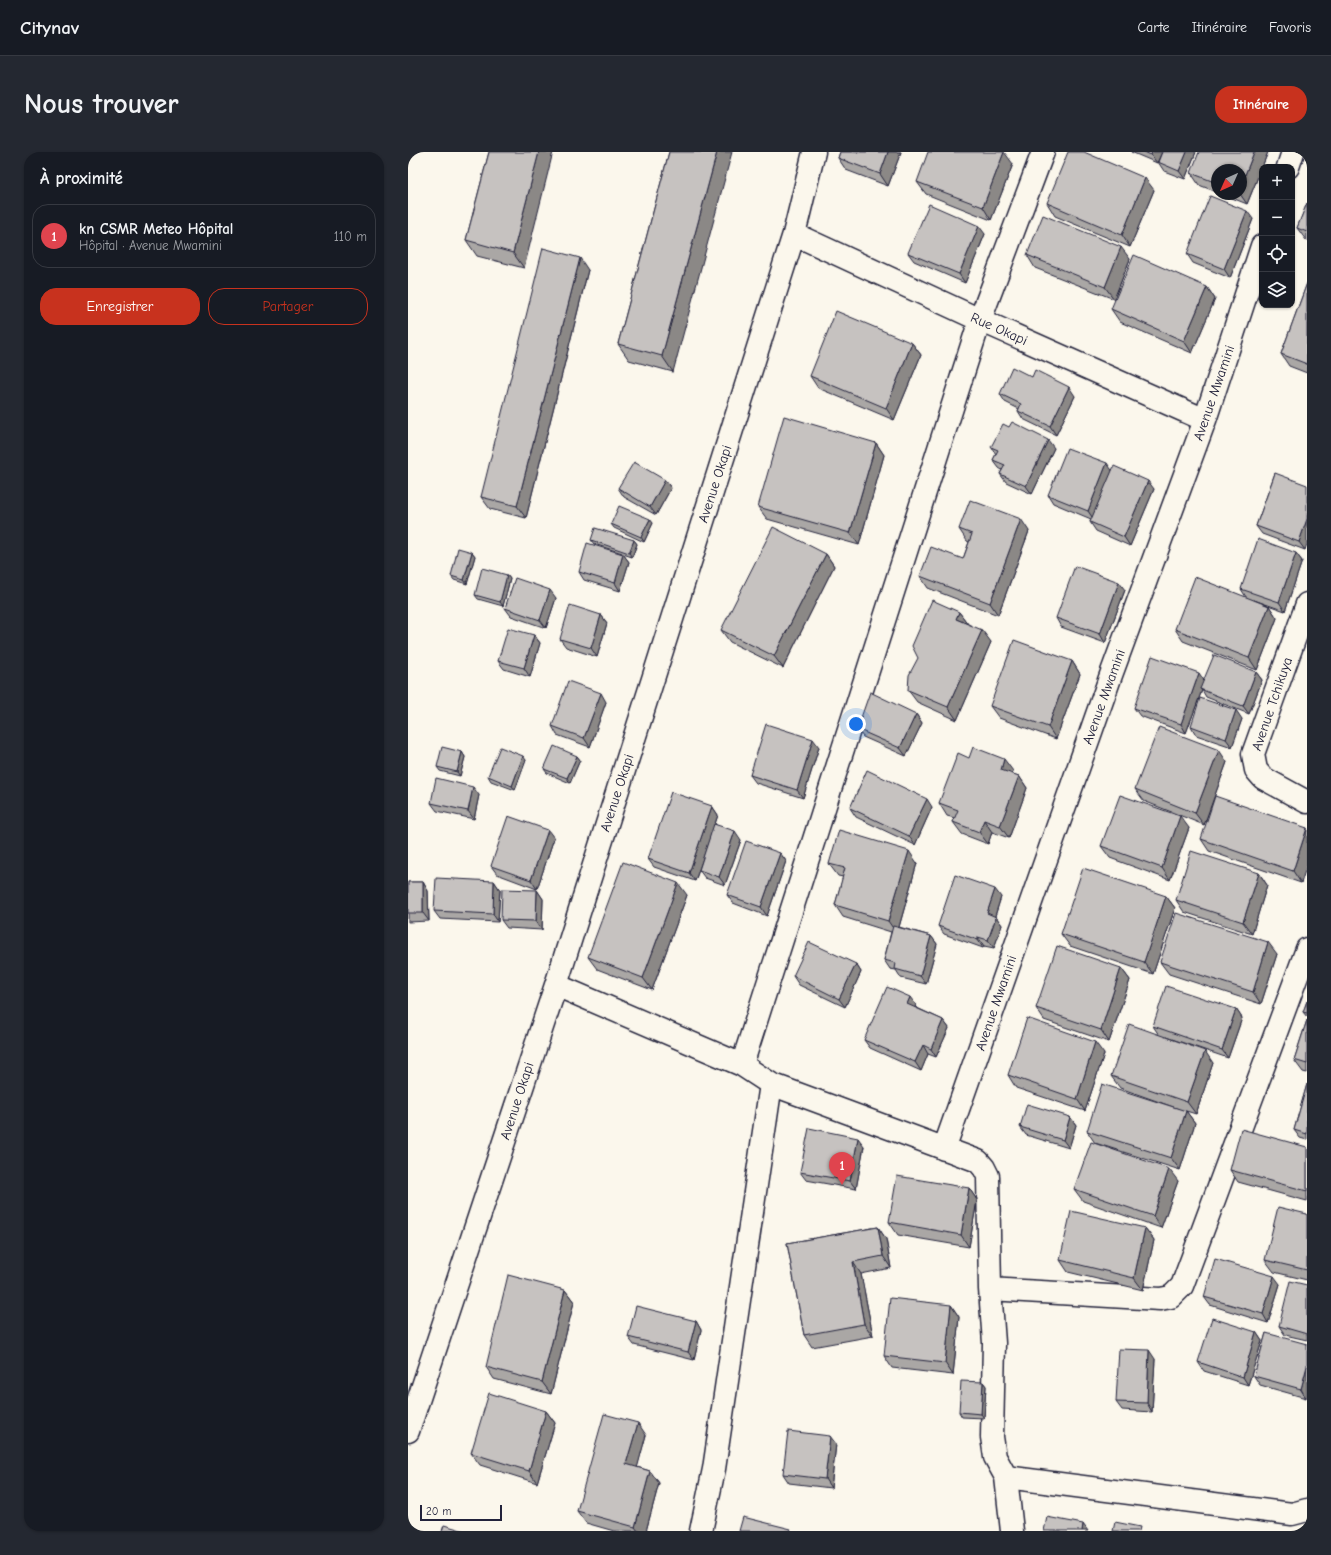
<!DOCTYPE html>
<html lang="fr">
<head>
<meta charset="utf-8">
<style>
  :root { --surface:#171b24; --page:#242831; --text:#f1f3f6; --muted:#9ea1a6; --line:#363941; --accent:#c8321e }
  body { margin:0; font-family:"Comic Neue",sans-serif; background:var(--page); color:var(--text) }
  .controls { position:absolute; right:12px; top:12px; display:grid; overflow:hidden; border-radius:8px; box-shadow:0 1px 3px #0004 }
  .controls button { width:36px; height:36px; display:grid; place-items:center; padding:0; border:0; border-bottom:1px solid var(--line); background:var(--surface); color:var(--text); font:20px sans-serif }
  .compass { position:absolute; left:803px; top:12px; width:36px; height:36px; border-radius:50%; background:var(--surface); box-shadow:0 1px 3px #0004; rotate:225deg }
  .scale { position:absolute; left:12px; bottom:10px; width:82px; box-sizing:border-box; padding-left:4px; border:2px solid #22223b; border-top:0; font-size:11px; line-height:14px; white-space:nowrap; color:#22223b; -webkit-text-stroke:3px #fbf7ec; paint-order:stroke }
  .you { position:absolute; left:448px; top:572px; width:14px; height:14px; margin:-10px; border:3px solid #fff; border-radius:50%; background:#1a73e8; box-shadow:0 0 0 6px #1a73e833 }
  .badge { display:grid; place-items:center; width:26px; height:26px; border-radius:50%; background:var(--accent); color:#fff; font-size:13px; font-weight:700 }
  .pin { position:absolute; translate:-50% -33px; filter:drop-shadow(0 1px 2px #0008) }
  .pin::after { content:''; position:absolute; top:21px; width:14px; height:12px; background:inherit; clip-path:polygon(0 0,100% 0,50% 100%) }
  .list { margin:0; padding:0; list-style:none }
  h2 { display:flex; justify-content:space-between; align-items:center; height:52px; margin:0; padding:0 16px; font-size:17px }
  h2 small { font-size:13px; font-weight:400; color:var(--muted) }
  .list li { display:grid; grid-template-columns:26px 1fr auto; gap:12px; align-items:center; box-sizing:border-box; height:64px; margin:0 8px 8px; padding:0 8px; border:1px solid var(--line); border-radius:16px }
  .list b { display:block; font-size:15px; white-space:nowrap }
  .list p { margin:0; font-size:13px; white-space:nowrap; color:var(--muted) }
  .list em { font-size:13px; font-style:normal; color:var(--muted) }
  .actions { display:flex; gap:8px; padding:12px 16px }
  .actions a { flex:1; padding:9px 0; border:1px solid var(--accent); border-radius:16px; text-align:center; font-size:14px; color:var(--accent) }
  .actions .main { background:var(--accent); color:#fff }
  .icon { flex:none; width:22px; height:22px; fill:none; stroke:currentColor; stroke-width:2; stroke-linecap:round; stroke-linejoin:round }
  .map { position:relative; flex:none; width:899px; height:1379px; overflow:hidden; border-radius:16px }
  header { display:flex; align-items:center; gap:24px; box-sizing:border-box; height:56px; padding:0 20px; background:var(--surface); border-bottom:1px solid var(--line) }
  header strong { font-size:19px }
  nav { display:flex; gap:22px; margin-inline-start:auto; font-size:14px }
  .intro { display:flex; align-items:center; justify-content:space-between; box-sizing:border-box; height:96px; padding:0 24px }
  h1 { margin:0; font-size:28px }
  .button { padding:10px 18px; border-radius:16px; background:var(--accent); color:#fff; font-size:14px; font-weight:700 }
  main { display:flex; gap:24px; padding:0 24px }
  aside { flex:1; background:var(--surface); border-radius:16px; box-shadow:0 1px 3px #0004 }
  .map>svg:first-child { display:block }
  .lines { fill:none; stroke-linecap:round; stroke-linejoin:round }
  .minor-casing { stroke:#22223b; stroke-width:25 }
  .minor { stroke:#fbf7ec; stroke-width:22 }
  .wall { fill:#aaa7a5; stroke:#22223b }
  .shaded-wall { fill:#8b8886; stroke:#22223b }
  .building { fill:#c6c2c0; stroke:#22223b }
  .labels { text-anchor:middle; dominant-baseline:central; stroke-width:3.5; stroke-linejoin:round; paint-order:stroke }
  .street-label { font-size:14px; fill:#22223b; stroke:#fbf7ec }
</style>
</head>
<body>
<header>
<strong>Citynav</strong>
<nav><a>Carte</a><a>Itinéraire</a><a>Favoris</a></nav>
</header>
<div class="intro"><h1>Nous trouver</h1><a class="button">Itinéraire</a></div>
<main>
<aside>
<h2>À proximité<small></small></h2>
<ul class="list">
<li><span class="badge" style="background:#e0444e">1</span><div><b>kn CSMR Meteo Hôpital</b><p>Hôpital · Avenue Mwamini</p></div><em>110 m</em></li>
</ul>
<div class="actions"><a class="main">Enregistrer</a><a>Partager</a></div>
</aside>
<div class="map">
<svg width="899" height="1379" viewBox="0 0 899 1379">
  <rect width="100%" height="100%" fill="#fbf7ec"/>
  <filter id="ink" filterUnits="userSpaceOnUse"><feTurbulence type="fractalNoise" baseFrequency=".025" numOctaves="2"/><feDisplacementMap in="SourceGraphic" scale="8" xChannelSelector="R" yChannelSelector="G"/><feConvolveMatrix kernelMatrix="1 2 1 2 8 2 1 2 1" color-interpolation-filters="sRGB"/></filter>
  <g filter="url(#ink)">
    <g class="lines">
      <defs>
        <path id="minor" d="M880,15L885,0
          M386,82L572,168L797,268
          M899,452L845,602L848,618L855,626L899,650
          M148,833L334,913L363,932L570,1009L576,1016L580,1024L582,1137L586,1191L584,1285L587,1305L598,1325L604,1379
          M334,913L572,168L635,0
          M536,997L703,523L797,268L854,94
          M582,1137L752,1147L763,1145L774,1134L899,797
          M0,1279L148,833L386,82L406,0
          M598,1325L884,1362L899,1358
          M293,1379L306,1317L363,932"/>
      </defs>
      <!-- minor casing -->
      <use href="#minor" class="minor-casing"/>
      <!-- minor -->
      <use href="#minor" class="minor"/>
    </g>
    <!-- wall -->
    <path class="wall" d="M81,0L116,116L69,104L58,88Z
      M261,0L265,220L221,208L210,192Z
      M432,0H493L480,34L438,18L430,6Z
      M723,0H754L749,11Z
      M788,0L777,27L756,19L750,10Z
      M860,0L839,52L814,42H833L809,18V40L791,33L783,21Z
      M605,12L583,68L518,42L509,30Z
      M746,38L722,95L647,64L639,51Z
      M899,51V89L898,88L889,76Z
      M845,67L822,126L785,111L779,102Z
      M577,82L557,131L506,109L500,101Z
      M619,103L722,107L706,147L627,116Z
      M180,118L118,366L82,357L73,345Z
      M899,131V221L881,214L873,202Z
      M799,135L807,147L784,201L712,170L703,157Z
      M504,191L513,203L486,268L410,236L402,224Z
      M624,225L667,244L648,283L615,267L610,259L611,257L597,250L592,242Z
      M468,291L476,303L451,393L359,367L350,355Z
      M583,295L646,296L624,342L598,330L592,322L594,318L591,316L585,308L588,302Z
      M704,319L746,337L722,394L688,379L682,370L683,367L645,351L640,343Z
      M867,321L897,398L854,382L848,374Z
      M257,328L263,336L248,363L216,345L210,336Z
      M245,371L236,390L206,376L203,372Z
      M551,377L621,379L590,463L520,436L512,424L555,407L561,390L559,389Z
      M183,388H226L229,392L224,405L215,402L221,410L212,439L176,428L171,420L214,401L186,392Z
      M64,400L67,404L59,432L46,428L43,424Z
      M888,401L894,409L877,459L846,448L861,454L869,466L849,518L775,489L767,477L838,445L833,437Z
      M418,402L426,414L375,516L322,490L313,478Z
      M99,423L102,427L95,454L70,447L67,443Z
      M717,438L697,491L653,475L648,466Z
      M148,446L138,476L103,464L97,456Z
      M551,460L560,472L583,490L549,568L509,550L500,538Z
      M193,463L199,471L189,505L158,495L152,487Z
      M126,483L132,491L122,525L96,517L90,509Z
      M664,509L672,522L648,587L591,566L582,554Z
      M848,520L854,528L841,562L798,545L794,538L778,581L732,564L726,556L796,528Z
      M198,550L182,595L149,583L144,574Z
      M508,562L514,571L498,604L455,585L449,577Z
      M834,567L824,595L788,583L783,574Z
      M411,595L395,646L348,631L342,623Z
      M54,600L57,605L52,624L32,619L29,615Z
      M169,604L172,608L162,631L139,621L136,617Z
      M118,608L107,638L83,629L80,624Z
      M819,610L796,673L736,649L727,637Z
      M605,619L604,622L611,624L619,636L601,686L584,680L580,692L554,682L545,670L547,666L539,664L531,651Z
      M71,643L66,667L29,659L23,651Z
      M304,654L310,663L307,672L333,688L317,733L297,726L291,718L287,729L246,715L240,707Z
      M524,655L507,693L448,665L442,656Z
      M781,676L762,728L702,706L693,694Z
      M899,676L893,731L801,699L793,687Z
      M146,686L129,737L89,722L83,714Z
      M372,701L378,709L359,764L325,751L319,743Z
      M509,711L491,775L523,784L529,792L518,832L493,826L488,818L482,817L476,808L483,780L435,765L427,753L435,725L430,724L421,712Z
      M851,721L859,733L844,782L776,760L768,748Z
      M86,729L92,738L90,770L32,767L26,759Z
      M0,730H15L20,739L21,769L0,770Z
      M129,738L135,747L134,778L99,776L93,768Z
      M279,743L244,838L189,817L180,805Z
      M758,744L767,756L745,822L662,794L653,782Z
      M593,745L587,764L588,765L594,773L586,796L576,794L575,796L536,782L530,774Z
      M869,802L853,852L761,822L752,810Z
      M448,812L453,820L437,855L391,833L385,824Z
      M713,816L722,828L701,890L636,868L628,856Z
      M899,849V865L895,860Z
      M508,853L507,855L535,868L541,876L528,905L520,902L513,919L462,896L456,888Z
      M828,857L834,866L820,906L758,885L805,911L788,962L778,959L787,971L772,1018L687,991L679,979L771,957L712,936L703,924L751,883L745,874Z
      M899,868V921L895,920L886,908Z
      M696,902L677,959L608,936L600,923Z
      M899,932V988L892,986L886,978Z
      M662,965L668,973L661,996L618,983L612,975Z
      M456,994L448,1037L398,1028L392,1020Z
      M899,995V1049L830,1030L822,1018Z
      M770,1029L753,1076L675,1049L666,1037Z
      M561,1036L569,1048L561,1095L490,1083L481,1070Z
      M899,1062V1128L866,1120L857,1108Z
      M470,1075L478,1087L483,1116L453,1122L465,1184L404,1195L396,1183L379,1091Z
      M737,1076L746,1088L735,1138L660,1120L652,1108Z
      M872,1132L860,1171L802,1153L796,1145Z
      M899,1133V1188L877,1183L871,1174Z
      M157,1138L166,1150L143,1242L86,1227L78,1215Z
      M543,1153L551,1165L545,1223L484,1216L476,1204Z
      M288,1169L293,1178L286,1208L226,1193L220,1185Z
      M848,1180L854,1189L840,1233L796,1219L790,1210Z
      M858,1181L898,1246L852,1233L846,1224Z
      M747,1207L744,1260L714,1258L708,1250Z
      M575,1230L578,1234L576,1266L554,1265L551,1260Z
      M138,1259L147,1271L129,1331L72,1313L63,1301Z
      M238,1283L229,1315L242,1319L251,1331L238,1379H206L178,1371L169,1359Z
      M428,1292L423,1336L381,1331L375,1322Z"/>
    <!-- shaded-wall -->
    <path class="shaded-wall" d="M131,0H145L116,116L105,101Z
      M309,0H324L265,220L254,204Z
      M480,0H493L480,34L472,22Z
      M596,0L605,12L583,68L575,55Z
      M744,0H754L749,11L743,3Z
      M779,0H788L777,27L771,19Z
      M846,0H860L839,52L832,42H833V33Z
      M737,26L746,38L722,95L714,83Z
      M839,59L845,67L822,126L816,117Z
      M571,74L577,82L557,131L551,122Z
      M713,95L722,107L706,147L697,135Z
      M172,106L180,118L118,366L109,354Z
      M799,135L807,147L784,201L776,189Z
      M504,191L513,203L486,268L478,256Z
      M661,235L667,244L648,283L642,274Z
      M640,288L646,296L624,342L618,334Z
      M468,291L476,303L451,393L442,381Z
      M699,311L705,320L686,368L680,359Z
      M257,328L263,336L248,363L242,355Z
      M740,329L746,337L722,394L716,385Z
      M242,367L245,371L236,390L233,385Z
      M613,367L621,379L590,463L582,451Z
      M899,367V392L897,398L891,390Z
      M226,388L229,392L224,405L221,401Z
      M64,400L67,404L59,432L56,428Z
      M888,401L894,409L877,459L871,450Z
      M215,402L221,410L212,439L207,431Z
      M418,402L426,414L375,516L366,504Z
      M99,423L102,427L95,454L92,450Z
      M711,430L717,438L697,491L692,482Z
      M142,438L148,446L138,476L132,468Z
      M861,454L869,466L849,518L841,506Z
      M551,460L560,472L548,467Z
      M193,463L199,471L189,505L183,496Z
      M574,478L583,490L549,568L540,555Z
      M126,483L132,491L122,525L116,516Z
      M664,509L672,522L648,587L640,575Z
      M848,520L854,528L841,562L835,554Z
      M791,521L797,530L792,537L794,538L778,581L773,572Z
      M193,541L198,550L182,595L176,586Z
      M828,558L834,567L824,595L818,587Z
      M508,562L514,571L498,604L492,596Z
      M405,587L411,595L395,646L389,638Z
      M811,598L819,610L796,673L787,661Z
      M54,600L57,605L52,624L49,620Z
      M115,604L118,608L107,638L104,634Z
      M169,604L172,608L162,631L159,626Z
      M596,607L605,619L601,630L593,618Z
      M611,624L619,636L601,686L592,674Z
      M65,635L71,643L66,667L60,659Z
      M519,647L524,655L507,693L501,684Z
      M304,654L310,663L287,729L281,721Z
      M772,664L781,676L762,728L754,716Z
      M576,668L584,680L580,692L571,680Z
      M899,676V713L893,731L885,719Z
      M140,678L146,686L129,737L123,728Z
      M327,679L333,688L317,733L311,725Z
      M501,699L509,711L489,782L480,769Z
      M372,701L378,709L359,764L353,755Z
      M851,721L859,733L844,782L835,770Z
      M86,729L92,738L90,770L85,762Z
      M15,730L20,739L21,769L15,761Z
      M270,731L279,743L244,838L235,826Z
      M587,737L593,745L585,770L579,761Z
      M129,738L135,747L134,778L128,769Z
      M758,744L767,756L745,822L736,810Z
      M588,765L594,773L586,796L580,788Z
      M523,784L529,792L518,832L512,824Z
      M570,785L576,794L575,796L570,788Z
      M860,790L869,802L853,852L845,840Z
      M448,812L453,820L437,855L431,847Z
      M713,816L722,828L701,890L693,878Z
      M502,845L508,853L505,860L499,852Z
      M828,857L834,866L820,906L814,898Z
      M535,868L541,876L528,905L523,897Z
      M687,890L696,902L677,959L669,947Z
      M515,893L520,902L513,919L507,910Z
      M797,899L805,911L788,962L779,950Z
      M778,959L787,971L772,1018L763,1006Z
      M662,965L668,973L661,996L655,988Z
      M450,986L456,994L448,1037L442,1029Z
      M761,1017L770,1029L753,1076L745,1064Z
      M561,1036L569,1048L561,1095L553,1083Z
      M470,1075L478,1087L483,1116L475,1104Z
      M737,1076L746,1088L735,1138L726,1126Z
      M445,1110L453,1122L465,1184L456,1172Z
      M866,1124L872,1132L860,1171L855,1162Z
      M157,1138L166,1150L143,1242L134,1230Z
      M543,1153L551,1165L545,1223L537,1211Z
      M288,1169L293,1178L286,1208L280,1200Z
      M848,1180L854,1189L840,1233L835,1225Z
      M741,1198L747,1207L744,1260L739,1251Z
      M899,1214V1244L898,1246L893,1237Z
      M575,1230L578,1234L576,1266L573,1262Z
      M138,1259L147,1271L129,1331L121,1319Z
      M230,1271L238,1283L227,1324L218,1312Z
      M422,1284L428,1292L423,1336L417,1327Z
      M242,1319L251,1331L238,1379H230L227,1375Z
      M675,1372L680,1379H674Z"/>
    <!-- building -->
    <path class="building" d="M81,0H131L105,101L58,88Z
      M261,0H309L254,204L210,192Z
      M432,0H480L472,22L430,6Z
      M520,0H596L575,55L509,30Z
      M660,0H676L737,26L714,83L639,51Z
      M736,0H744L743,3Z
      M754,0H779L771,19L750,10Z
      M791,0H846L833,33V18H809V31L783,21Z
      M802,44L839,59L816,117L779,102Z
      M899,51V80L889,76Z
      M521,52L571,74L551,122L500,101Z
      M635,63L713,95L697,135L619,103Z
      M135,96L172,106L109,354L73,345Z
      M726,103L799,135L776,189L703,157Z
      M899,131V212L873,202Z
      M428,159L504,191L478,256L402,224Z
      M604,215L624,225L627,218L661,235L642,274L610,259L613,252L592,242Z
      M376,264L468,291L442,381L350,355Z
      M604,270L640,288L618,334L592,322L597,313L585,308L590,298L583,295L595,272L601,275Z
      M659,296L699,311L680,359L640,343Z
      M226,310L257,328L242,355L210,336Z
      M706,314L740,329L716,385L682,370Z
      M867,321L899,333V367L891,390L848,374Z
      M562,348L613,367L582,451L512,424L523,395L555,407L564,382L551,377Z
      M211,354L242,367L233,385L203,372Z
      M365,375L418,402L366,504L313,478Z
      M187,376L226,388L221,401L183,388Z
      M850,387L888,401L871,450L833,437Z
      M179,391L215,402L207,431L171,420Z
      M50,396L64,400L56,428L43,424Z
      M667,414L711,430L692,482L648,466Z
      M74,416L99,423L92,450L67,443Z
      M787,425L861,454L841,506L767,477Z
      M107,426L142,438L132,468L97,456Z
      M524,448L551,460L548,467L574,478L540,555L500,538L501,523L510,506L504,494Z
      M162,453L193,463L183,496L152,487Z
      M100,476L126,483L116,516L90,509Z
      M606,488L664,509L640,575L582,554Z
      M806,503L848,520L835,554L792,537Z
      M744,504L791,521L773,572L726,556Z
      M160,529L193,541L176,586L144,574Z
      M462,540L508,562L492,596L449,577Z
      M792,546L828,558L818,587L783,574Z
      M358,572L405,587L389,638L342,623Z
      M751,575L811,598L787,661L727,637Z
      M146,594L169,604L159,626L136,617Z
      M34,595L54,600L49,620L29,615Z
      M92,595L115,604L104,634L80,624Z
      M565,595L596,607L593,618L611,624L592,674L576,668L571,680L545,670L550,658L531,651L550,601L561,606Z
      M459,618L519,647L501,684L442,656Z
      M28,626L65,635L60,659L23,651Z
      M263,640L304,654L281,721L240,707Z
      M712,643L772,664L754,716L693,694Z
      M807,644L899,676L885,719L793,687Z
      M100,664L140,678L123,728L83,714Z
      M306,672L327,679L311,725L291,718Z
      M431,678L501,699L480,769L427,753L437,716L421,712Z
      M338,689L372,701L353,755L319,743Z
      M783,699L851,721L835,770L768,748Z
      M215,710L270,731L235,826L180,805Z
      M675,716L758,744L736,810L653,782Z
      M547,723L587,737L579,761L588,765L580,788L570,785V788L530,774Z
      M28,726L86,729L85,762L26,759Z
      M0,730H15V761H0Z
      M94,737L129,738L128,769L93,768Z
      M768,761L860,790L845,840L752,810Z
      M485,774L523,784L512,824L487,817L488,811L476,808Z
      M401,790L448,812L431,847L385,824Z
      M649,794L713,816L693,878L628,856Z
      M758,834L828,857L814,898L745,874Z
      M479,835L502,845L499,852L535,868L523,897L515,893L507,910L456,888Z
      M899,849V861L895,860Z
      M619,866L687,890L669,947L600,923Z
      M899,868V912L886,908Z
      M721,872L797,899L779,950L703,924Z
      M694,932L778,959L763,1006L679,979Z
      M899,932V982L886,978Z
      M619,952L662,965L655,988L612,975Z
      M401,976L450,986L442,1029L392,1020Z
      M833,977L899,995V1039L822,1018Z
      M683,990L761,1017L745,1064L666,1037Z
      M489,1024L561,1036L553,1083L481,1070Z
      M870,1055L899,1062V1118L857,1108Z
      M663,1059L737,1076L726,1126L652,1108Z
      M470,1075L475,1104L445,1110L456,1172L396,1183L379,1091Z
      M807,1107L866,1124L855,1162L796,1145Z
      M100,1123L157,1138L134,1230L78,1215Z
      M882,1129L899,1133V1182L871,1174Z
      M482,1146L543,1153L537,1211L476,1204Z
      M228,1154L288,1169L280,1200L220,1185Z
      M804,1166L848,1180L835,1225L790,1210Z
      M858,1181L899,1192V1214L893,1237L846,1224Z
      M711,1197L741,1198L739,1251L708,1250Z
      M553,1229L575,1230L573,1262L551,1260Z
      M81,1241L138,1259L121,1319L63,1301Z
      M196,1262L230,1271L218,1312L242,1319L227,1375L169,1359Z
      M380,1279L422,1284L417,1327L375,1322Z
      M335,1365L383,1377L382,1379H331Z
      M639,1365L675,1372L674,1379H636Z
      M707,1370L732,1375L731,1379H705Z
      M36,1373L57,1379H34Z"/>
  </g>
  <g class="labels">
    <!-- street labels -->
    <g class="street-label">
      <text transform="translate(591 177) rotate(24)">Rue Okapi</text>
      <text transform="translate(806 241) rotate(-71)">Avenue Mwamini</text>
      <text transform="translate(307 332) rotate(-72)">Avenue Okapi</text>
      <text transform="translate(696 545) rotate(-70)">Avenue Mwamini</text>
      <text transform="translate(864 552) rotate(-71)">Avenue Tchikuya</text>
      <text transform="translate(209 641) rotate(-72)">Avenue Okapi</text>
      <text transform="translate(588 851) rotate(-71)">Avenue Mwamini</text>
      <text transform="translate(109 949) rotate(-72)">Avenue Okapi</text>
    </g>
  </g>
</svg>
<div class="controls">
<button>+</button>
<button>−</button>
<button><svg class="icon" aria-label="locate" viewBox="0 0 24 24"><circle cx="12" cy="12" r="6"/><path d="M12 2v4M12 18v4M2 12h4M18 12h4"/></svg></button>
<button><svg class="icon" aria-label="layers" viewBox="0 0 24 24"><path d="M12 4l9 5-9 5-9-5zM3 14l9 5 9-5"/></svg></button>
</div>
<svg class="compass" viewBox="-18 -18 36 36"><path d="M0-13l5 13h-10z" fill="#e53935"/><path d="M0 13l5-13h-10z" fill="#9ea1a6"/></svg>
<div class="scale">20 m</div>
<div class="you"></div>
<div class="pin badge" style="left:434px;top:1033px;background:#e0444e">1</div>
</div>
</main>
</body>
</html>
